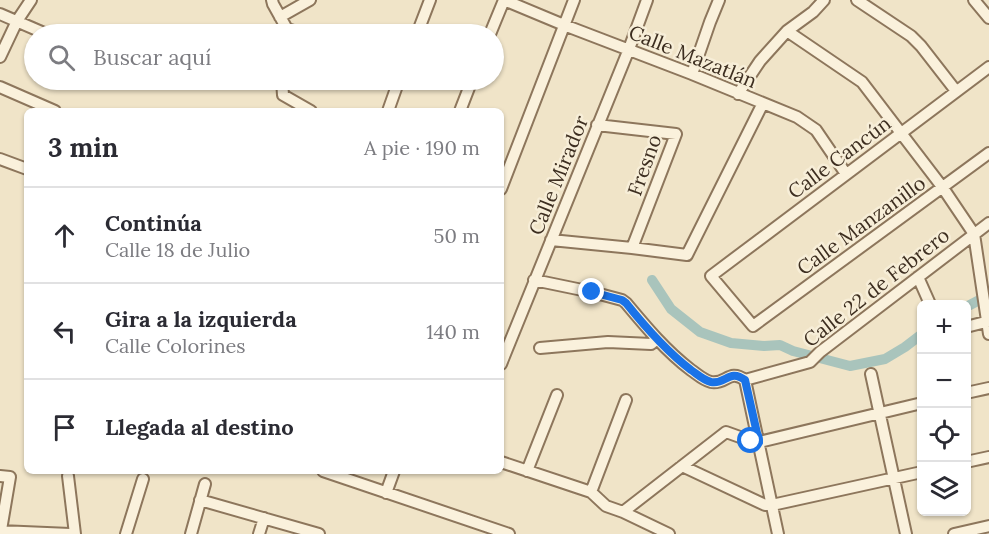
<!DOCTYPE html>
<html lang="es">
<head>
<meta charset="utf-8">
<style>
  :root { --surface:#fff; --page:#f2f2f3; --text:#2b2b33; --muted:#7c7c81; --line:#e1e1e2 }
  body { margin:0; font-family:Lora,serif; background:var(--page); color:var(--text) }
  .controls { position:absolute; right:18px; bottom:18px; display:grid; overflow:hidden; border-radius:9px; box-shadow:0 2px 4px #0004 }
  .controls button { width:54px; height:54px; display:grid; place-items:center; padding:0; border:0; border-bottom:2px solid var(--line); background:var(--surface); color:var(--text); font:30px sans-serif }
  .stop { position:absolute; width:18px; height:18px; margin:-14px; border:4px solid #1a73e8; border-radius:50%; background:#fff }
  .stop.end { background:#1a73e8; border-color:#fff; box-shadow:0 2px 6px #0008 }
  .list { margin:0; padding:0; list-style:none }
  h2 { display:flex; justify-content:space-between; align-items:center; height:78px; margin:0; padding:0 24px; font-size:26px }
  h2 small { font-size:20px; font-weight:400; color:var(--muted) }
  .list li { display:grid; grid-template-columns:39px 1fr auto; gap:18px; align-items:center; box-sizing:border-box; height:96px; padding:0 24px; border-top:2px solid var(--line) }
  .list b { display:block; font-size:22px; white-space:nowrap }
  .list p { margin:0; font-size:20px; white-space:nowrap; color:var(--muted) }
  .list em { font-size:20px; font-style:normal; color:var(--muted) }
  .icon { flex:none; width:33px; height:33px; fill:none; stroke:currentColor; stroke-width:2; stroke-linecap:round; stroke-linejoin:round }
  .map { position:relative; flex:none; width:989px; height:534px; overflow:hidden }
  .search { position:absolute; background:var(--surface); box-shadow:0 2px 4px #0004; left:24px; top:24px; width:480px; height:66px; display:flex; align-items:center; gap:15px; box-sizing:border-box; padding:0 21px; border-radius:33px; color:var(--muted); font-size:22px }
  .panel { position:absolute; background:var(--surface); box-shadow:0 2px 4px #0004; left:24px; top:108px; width:480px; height:366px; border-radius:9px }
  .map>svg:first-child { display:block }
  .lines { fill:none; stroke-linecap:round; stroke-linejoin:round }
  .canal { stroke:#a9c4bc; stroke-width:10 }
  .minor-casing { stroke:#8d765c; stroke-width:14 }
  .minor { stroke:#faf1dc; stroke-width:10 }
  .route { stroke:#1a73e8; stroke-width:8 }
  .labels { text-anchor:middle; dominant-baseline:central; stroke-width:5; stroke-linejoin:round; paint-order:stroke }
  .street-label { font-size:20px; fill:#3d2e20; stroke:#f7eed8 }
</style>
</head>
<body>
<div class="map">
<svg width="989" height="534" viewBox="0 0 989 534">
  <rect width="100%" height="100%" fill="#f0e4c8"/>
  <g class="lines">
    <!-- canal -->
    <path class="canal" d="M652,280L671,309L700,332L731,343L764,346L780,345L793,351L850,366L885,359L905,347L922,334
      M966,307L989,295"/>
    <defs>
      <path id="minor" d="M272,0L273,4L287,29L286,34
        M504,0L564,25L692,74L797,117L816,130L846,174
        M857,0L911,36L921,46L956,91
        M974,0L989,18
        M0,14L44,33L51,34
        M280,17L310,0
        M287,29L303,34
        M787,31L862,82L943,188L974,234L989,334
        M417,34L430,0
        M490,34L504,0
        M0,57L17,21L31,0
        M989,67L711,276L753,326L989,153
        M692,74L710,22L719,0
        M282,80L283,95L311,111
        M0,87L55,111
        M738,94L760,61L787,31L813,12L824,0
        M388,111L399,80
        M460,111L472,80
        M597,125L676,134L632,248
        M0,159L27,169
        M501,189L574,0
        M551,240L632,248L687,255L763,103
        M918,277L930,304
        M534,280L592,292L622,300L626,303C646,327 666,351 691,370C697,374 703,380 711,382C726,385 729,368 745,380
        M966,327L989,321
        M540,348L608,342L651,344L656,340
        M501,364L629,49L647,0
        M871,374L906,534
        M745,380L810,362L820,352L989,223
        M745,380L778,534
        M966,393L989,388
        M501,462L591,492L606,506L623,512L669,534
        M966,462L989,457
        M682,466L765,505H772L922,472
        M323,471L509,534
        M527,471L557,395
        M0,476L10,477L1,530
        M68,476L75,534
        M591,492L626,400
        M386,493L394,471
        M200,500L319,534
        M623,512L726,432L751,441L759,442L922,403
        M0,531L70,534
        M126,534L143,479
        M191,534L205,484
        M259,534L264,518
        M954,534L989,526"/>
    </defs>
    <!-- minor casing -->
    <use href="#minor" class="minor-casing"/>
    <!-- minor -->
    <use href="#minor" class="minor"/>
  </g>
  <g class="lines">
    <!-- route -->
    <path class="route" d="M592,292L622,300L626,303C646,328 666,351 691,370C697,374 703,380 711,382C726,385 729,368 745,380L759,442L751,441"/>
  </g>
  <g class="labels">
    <!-- street labels -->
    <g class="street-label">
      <text transform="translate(693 56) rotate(22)">Calle Mazatlán</text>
      <text transform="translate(839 157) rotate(-37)">Calle Cancún</text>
      <text transform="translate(644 165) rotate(-70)">Fresno</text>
      <text transform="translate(558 175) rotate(-68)">Calle Mirador</text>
      <text transform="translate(861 225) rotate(-36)">Calle Manzanillo</text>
      <text transform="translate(876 287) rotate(-38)">Calle 22 de Febrero</text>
    </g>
  </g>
</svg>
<div class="controls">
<button>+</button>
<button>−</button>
<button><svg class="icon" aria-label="locate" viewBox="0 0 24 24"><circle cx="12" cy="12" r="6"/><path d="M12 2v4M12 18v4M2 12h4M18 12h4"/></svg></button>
<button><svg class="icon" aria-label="layers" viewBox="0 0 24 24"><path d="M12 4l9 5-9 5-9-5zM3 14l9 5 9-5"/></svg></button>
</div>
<div class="stop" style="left:751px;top:441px"></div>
<div class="stop end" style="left:592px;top:292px"></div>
<div class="search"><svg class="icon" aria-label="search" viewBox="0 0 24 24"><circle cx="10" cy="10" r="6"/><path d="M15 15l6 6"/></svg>Buscar aquí</div>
<section class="panel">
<h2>3 min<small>A pie · 190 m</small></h2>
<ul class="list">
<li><svg class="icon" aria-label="ahead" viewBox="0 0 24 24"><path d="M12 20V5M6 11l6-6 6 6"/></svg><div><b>Continúa</b><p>Calle 18 de Julio</p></div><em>50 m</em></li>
<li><svg class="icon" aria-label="left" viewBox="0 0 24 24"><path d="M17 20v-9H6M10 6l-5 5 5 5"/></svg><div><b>Gira a la izquierda</b><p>Calle Colorines</p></div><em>140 m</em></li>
<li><svg class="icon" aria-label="arrive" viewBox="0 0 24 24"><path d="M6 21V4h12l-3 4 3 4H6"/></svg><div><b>Llegada al destino</b></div></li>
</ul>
</section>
</div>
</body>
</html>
